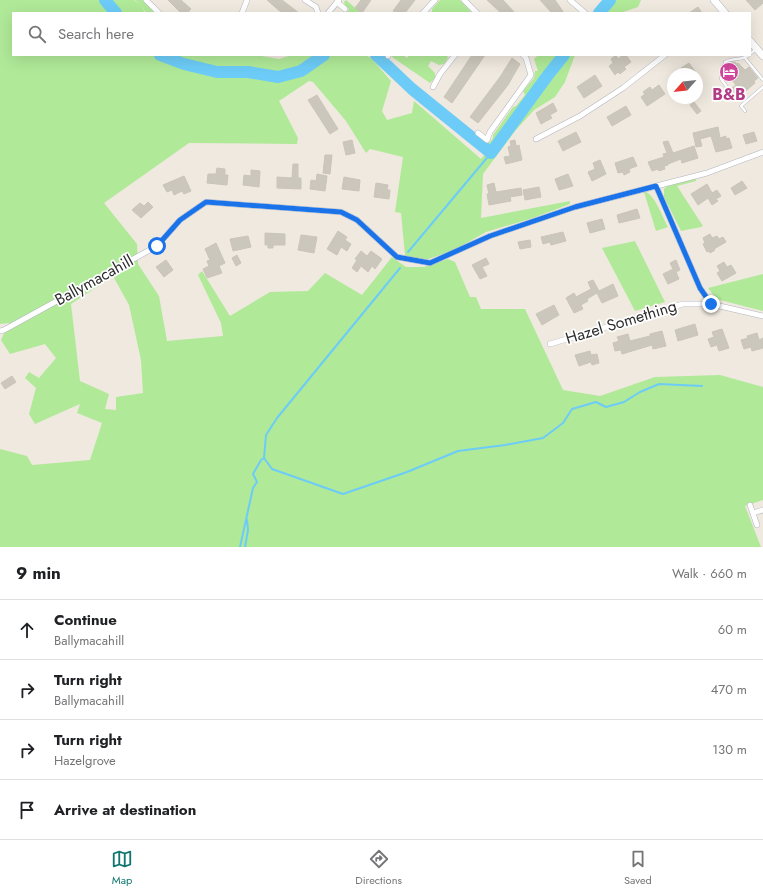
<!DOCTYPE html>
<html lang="en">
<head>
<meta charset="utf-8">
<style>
  :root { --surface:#fff; --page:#f6f6f6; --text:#202124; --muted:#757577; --line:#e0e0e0; --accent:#0f766e }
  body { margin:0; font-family:Jost,sans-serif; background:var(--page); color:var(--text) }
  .compass { position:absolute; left:667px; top:68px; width:36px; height:36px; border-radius:50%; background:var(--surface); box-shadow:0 4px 16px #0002; rotate:243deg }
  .stop { position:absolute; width:12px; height:12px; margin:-9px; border:3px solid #1a73e8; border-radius:50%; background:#fff }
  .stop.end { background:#1a73e8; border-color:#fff; box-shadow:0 1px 4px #0008 }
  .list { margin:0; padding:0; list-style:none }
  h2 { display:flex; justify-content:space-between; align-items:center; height:52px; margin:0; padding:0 16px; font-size:17px }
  h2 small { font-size:13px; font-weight:400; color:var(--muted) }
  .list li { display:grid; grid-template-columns:26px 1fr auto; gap:12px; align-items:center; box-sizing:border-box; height:60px; padding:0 16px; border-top:1px solid var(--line) }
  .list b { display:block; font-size:15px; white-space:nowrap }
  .list p { margin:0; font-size:13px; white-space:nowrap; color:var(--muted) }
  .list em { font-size:13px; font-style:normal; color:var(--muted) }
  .icon { flex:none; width:22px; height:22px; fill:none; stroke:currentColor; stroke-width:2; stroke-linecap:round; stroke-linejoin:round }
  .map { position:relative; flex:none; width:763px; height:547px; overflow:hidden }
  .search { position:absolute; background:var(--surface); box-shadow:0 4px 16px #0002; left:12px; right:12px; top:12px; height:44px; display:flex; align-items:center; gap:10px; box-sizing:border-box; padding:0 14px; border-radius:0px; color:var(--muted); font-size:15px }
  .sheet { height:292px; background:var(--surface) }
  nav { display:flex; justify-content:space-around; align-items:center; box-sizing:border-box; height:56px; border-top:1px solid var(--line); background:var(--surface); font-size:11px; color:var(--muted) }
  nav a { display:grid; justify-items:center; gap:2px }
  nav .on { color:var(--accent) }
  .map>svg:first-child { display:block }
  .green { fill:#b0e998; fill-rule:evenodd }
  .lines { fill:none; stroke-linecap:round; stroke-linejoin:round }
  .stream { stroke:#6cccf7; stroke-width:2 }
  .river { stroke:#6cccf7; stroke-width:12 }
  .building { fill:#cbc7bd; stroke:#cbc5b8 }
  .lane-casing { stroke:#b3b4c1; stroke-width:3.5 }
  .street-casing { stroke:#b3b4c1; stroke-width:6 }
  .secondary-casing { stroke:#b3b4c1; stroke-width:8 }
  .lane { stroke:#fff; stroke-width:2.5 }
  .street { stroke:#fff; stroke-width:5 }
  .secondary { stroke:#fff; stroke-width:7 }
  .route { stroke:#1a73e8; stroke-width:5 }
  .labels { text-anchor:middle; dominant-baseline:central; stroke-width:3.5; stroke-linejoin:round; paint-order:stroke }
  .hotel-label { font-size:16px; font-weight:bold; fill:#b23c85; stroke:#fff }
  .street-label { font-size:16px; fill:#2d2d2d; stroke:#fff }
</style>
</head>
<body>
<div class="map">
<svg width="763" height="547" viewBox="0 0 763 547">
  <rect width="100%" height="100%" fill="#efe9df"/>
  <!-- green -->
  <path class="green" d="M0,0H134L140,5L135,0H143L155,13H146L142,6L145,13H13V55H256L279,59L292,55H366L372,59L391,81L382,111L387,120L412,113L414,101L481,159L556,65L489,147L472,133L473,132L489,143L493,138V135L513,107L516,106L525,95L523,91L534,78L535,71H538L534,59L538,55H575L565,82L555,97L534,110L515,131L483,174L481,218L570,201V204L533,218L486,232L456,249L426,260L414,259L405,255L401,213L395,212L403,157L370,149L366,153L346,121L313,82L309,81L279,101L298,138L297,144L189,143L104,203L137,244L138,264L159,296L167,341L223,336L221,323L198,275L202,271L230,316L270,292L308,291L325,273L362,295L392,257L406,267H424L448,259L455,262L470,297H476L481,309H525L563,390L600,396L655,377L720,375L763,387V500L745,506L761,547H0V449L27,456L32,465L90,460L102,423L77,413L80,404L35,424L29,414L36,388L25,378L29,372L39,378L56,358L45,344L10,354L1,340L9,323L0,324ZM113,276L129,305L141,360L143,393L116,397V410L105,409L109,394L80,381L71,304Z
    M346,0L361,13H347L349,9L345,5L344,2Z
    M440,0H460L472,13H432V9Z
    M607,0H641L638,7L620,13H596Z
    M393,55H403L407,58L409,55H447L448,58L444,64L439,65L431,61L428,66L435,73V78L430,83L392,57Z
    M696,178V181L677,186L703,226L701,227L681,231L664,197V189L667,186Z
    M644,192H646C656,197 663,218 668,227L656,231Z
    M635,241L665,302L635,311L602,248Z
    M763,274V311L720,300L715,297L708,288Z"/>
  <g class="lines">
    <!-- stream -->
    <path class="stream" d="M408,252L491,153
      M264,458L272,469L343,494L407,472L458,451L505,445L543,438L563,423L572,409L596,402L606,407L624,402L640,392L659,384L702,386
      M240,547L253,488L257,482L253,474L261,460L264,458L266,435L277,418L400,268
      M245,547L248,530L247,520"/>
    <!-- river -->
    <path class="river" d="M105,0L116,13
      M599,13L610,0
      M160,55L184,64L217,72H248L278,77L301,71L324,55
      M376,55L412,89L491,153L548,75L564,55"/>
  </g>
  <!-- building -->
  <path class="building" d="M168,0H181L191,9L187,13H181Z
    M267,0H282L299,13H282Z
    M361,0H371L362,13L355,8Z
    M401,0H415L405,13H396L393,11Z
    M487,0H503L515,13H501Z
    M540,0H555L564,13H552Z
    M746,0H763V3L755,10Z
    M698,7L702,13H689Z
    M472,55H485L452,103L444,97Z
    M616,55L618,59L623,55H626L631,62L624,67L626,69L620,74L618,72L615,75L609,66L613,63L611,59Z
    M512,58L520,64L508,85L478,123L470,117L500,77Z
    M732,62H735L737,64L738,63L745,70L749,67L758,78L754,81L755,83L735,100L728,91L736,85L727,74L732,69L729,65Z
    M689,63L694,70L697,74H685L681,68Z
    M595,75L602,86L584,98L577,87Z
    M659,85L665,94L647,106L641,97L645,94L643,92L650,87L652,90Z
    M317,95L338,129L330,134L308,100Z
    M694,102L701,111L697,114L690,105Z
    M553,103L557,111L550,115L552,118L541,124L536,113Z
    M626,106L631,115L612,126L607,117Z
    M718,127L720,138L726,136V139L729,138L732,148L716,152L711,136L700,139L702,146L696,147L693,133Z
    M576,132L581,142L563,151L558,141Z
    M754,132L757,141L746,144L743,135Z
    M352,140L355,153L346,155L343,142Z
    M515,140L516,146L519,145L522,160L506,164L504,157L510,156L508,147L511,146L510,141Z
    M668,141L673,153L694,146L698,158L682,163L681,159L668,164V165L664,166L665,169L659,171L658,169L652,171L648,162L664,157L663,154L667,153L663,142Z
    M325,155H332L330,174L323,173Z
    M633,157L637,166L629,169L630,172L624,175L623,172L618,173L615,163Z
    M600,160L606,174L592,181L588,172L595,169L593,163Z
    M293,164H298V178H301V189L277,188V177L292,178Z
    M217,168L225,169V175H228L227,185L207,183L208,174H216Z
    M251,170L260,171L259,187L243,185L244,175L251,176Z
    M317,174L327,176L325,191L310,189L311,180L316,181Z
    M568,174L573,186L559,190L555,179Z
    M184,176L191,191L184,194L182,191L174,195L172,190L167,192L163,185Z
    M344,177L360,180L359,191L342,189Z
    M742,181L747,188L735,195L731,188Z
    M376,183L388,185L387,190H390L389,199L374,197Z
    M494,183L496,192L521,188L522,195L510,197L511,201L489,205L487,194H489L487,185Z
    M707,184L712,193L717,190L721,196L716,199L718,201L712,205L708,198L698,205L691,194Z
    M539,187L541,197L525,200L523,190Z
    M148,202L153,207L141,218L132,210L140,203L144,206Z
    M637,209L640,218L619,223L617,215Z
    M602,219L605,229L590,233L587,223Z
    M338,231L347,237L345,240L351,244L347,251L341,247L337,255L327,249Z
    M563,232L566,241L551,245L550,242L543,244L541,237Z
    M265,233L285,234V245H273V248H268V245H265Z
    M710,234L712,238L717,236L719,239L723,237L726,242L714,249L715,250L710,253L709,251L707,252L703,244L705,243L703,238Z
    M301,235L317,237L314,253L298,250Z
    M248,236L251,247L233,251L230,239Z
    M530,240L531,247L520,249L518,242Z
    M216,243L225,263L219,266L222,273L207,278L203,269L209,266L207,261L210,260L205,249Z
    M361,251L367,256L371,251L382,259L375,269L372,266L368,272L361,266L357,272L352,268L357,260L355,259Z
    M237,255L241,263L236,266L232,258Z
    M486,258L489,264L482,267L487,276L480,279L472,265Z
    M166,260L173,270L164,277L156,267Z
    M676,260L680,270L676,272L679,279L668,284L663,274L673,269L670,263Z
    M724,262L727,267L731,265L736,273L722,281L717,273L720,271L717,266Z
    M593,280L599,291L613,284L618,296L602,303L597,293L587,299L588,301L581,305L583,309L574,313L566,298L574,293L576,297L591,289L588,282Z
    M554,305L559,315L542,325L536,314Z
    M695,324L698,335L678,341L675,330Z
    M722,329L729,348L719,351L717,345L711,347L708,339L714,337L712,332Z
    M662,331L666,346L653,349L652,345L622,354L621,350L615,351L613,343L619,341L617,337L628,334L630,341L650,336V334Z
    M757,333L759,340L763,338V348L752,351L751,347L744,349L741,340L748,338L747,336Z
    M590,351L591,355L597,354L599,363L592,365L591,362L579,366L575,355Z
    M12,376L16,382L5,389L1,383Z"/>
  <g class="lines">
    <defs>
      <path id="lane" d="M750,54L756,49
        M745,58L763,80
        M727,87L721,79L725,62C733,57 742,61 749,55
        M745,111L741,106L763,87"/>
      <path id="street" d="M146,0L159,13
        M305,0L316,7L318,13
        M464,0L477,13
        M570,0L585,13
        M337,2L345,9
        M242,13L247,0
        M328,13L339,0
        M423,13L435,0
        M388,56V55
        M433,87L440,74L455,55
        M478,133L487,140L490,132L531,75L526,58L523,55
        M536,139L580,116L623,88L665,55
        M656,186L700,288L711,304
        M0,331L4,330L157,246L180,220L206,202L341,212L357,220L397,257L430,263L490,236L575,207L707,173L763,152
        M550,344L683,304H711L763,316
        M750,505L757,525
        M753,513L763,510"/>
      <path id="secondary" d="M714,0L725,13
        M750,41L763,56"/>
    </defs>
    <!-- lane casing -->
    <use href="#lane" class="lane-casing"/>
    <!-- street casing -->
    <use href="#street" class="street-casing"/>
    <!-- secondary casing -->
    <use href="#secondary" class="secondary-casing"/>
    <!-- lane -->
    <use href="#lane" class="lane"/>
    <!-- street -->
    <use href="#street" class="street"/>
    <!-- secondary -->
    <use href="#secondary" class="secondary"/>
  </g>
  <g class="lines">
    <!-- route -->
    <path class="route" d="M157,246L180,220L206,202L341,212L357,220L397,257L430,263L490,236L575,207L656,186L700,288L711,304"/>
  </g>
  <!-- icons -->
  <defs>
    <symbol id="hotel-disc" viewBox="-11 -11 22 22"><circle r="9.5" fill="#d1479c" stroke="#fff"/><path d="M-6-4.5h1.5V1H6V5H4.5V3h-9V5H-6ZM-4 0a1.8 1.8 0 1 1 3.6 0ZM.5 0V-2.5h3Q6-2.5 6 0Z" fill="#fff"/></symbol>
  </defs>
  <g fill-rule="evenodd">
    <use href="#hotel-disc" x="718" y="61" width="22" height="22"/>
  </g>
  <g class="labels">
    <!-- hotel labels -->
    <g class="hotel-label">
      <text x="729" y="94">B&amp;B</text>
    </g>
    <!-- street labels -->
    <g class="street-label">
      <text transform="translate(94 280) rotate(-29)">Ballymacahill</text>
      <text transform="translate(621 322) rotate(-17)">Hazel Something</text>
    </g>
  </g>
</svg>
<svg class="compass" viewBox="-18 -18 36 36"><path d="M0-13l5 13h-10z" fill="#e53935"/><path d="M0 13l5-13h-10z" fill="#757577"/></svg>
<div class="stop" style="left:157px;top:246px"></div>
<div class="stop end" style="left:711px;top:304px"></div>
<div class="search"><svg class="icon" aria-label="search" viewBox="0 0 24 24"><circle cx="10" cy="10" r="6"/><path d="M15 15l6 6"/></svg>Search here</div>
</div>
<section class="sheet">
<h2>9 min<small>Walk · 660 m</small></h2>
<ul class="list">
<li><svg class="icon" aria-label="ahead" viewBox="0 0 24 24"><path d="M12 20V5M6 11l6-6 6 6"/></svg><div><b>Continue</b><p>Ballymacahill</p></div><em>60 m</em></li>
<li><svg class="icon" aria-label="right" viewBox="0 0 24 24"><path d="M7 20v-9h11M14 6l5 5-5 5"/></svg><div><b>Turn right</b><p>Ballymacahill</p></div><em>470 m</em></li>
<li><svg class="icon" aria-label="right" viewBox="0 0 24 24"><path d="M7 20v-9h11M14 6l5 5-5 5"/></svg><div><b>Turn right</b><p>Hazelgrove</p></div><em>130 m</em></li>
<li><svg class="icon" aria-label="arrive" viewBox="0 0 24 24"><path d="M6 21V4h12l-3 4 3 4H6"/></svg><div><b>Arrive at destination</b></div></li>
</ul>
</section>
<nav>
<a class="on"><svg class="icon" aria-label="map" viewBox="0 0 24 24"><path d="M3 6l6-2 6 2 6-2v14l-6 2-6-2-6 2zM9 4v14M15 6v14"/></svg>Map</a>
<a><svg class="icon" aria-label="directions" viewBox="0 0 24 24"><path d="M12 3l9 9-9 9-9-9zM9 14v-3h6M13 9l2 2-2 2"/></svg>Directions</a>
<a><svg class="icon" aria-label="saved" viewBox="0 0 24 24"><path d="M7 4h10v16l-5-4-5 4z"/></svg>Saved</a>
</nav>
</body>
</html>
